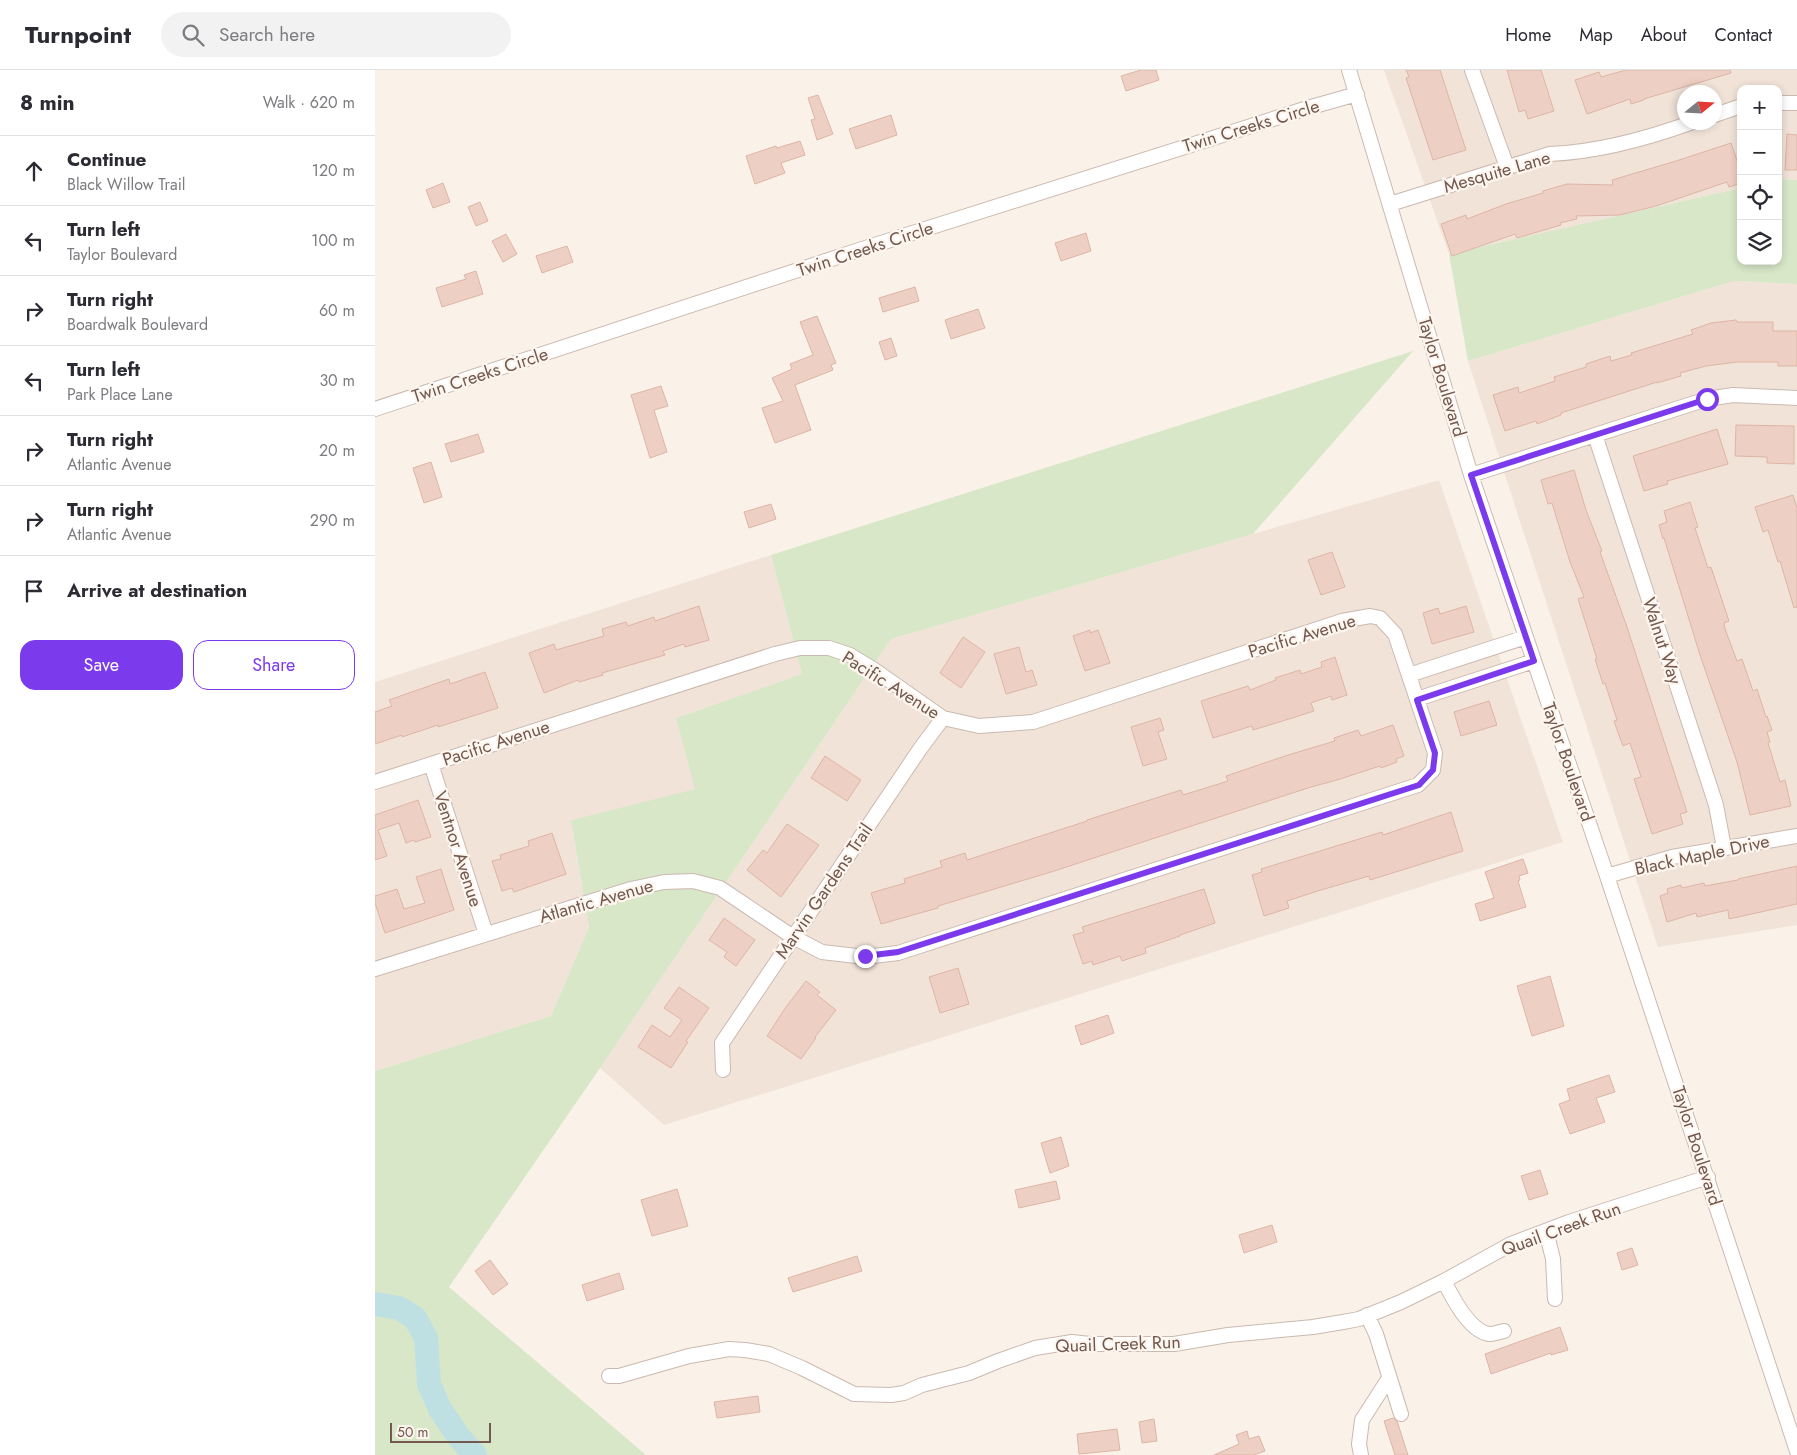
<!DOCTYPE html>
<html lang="en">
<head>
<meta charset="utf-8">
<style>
  :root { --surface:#fff; --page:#f2f2f3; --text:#2b2b33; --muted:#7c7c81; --line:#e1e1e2; --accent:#7c3aed }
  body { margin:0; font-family:Jost,sans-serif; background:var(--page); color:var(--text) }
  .controls { position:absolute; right:15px; top:15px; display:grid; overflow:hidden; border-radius:10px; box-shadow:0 2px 8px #0003 }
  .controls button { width:45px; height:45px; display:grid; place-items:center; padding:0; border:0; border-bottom:1px solid var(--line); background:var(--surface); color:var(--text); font:25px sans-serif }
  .compass { position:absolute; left:1302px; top:15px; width:45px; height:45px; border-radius:50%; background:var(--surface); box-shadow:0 2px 8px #0003; rotate:72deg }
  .scale { position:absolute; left:15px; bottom:12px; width:101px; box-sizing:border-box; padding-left:5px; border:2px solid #72584f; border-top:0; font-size:14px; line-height:18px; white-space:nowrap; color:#72584f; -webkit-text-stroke:4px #fdf6ef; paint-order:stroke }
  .stop { position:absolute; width:15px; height:15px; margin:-11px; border:4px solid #7c3aed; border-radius:50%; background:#fff }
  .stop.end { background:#7c3aed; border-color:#fff; box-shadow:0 1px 5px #0008 }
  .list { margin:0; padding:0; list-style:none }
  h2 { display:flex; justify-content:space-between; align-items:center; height:65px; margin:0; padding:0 20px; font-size:21px }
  h2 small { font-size:16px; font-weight:400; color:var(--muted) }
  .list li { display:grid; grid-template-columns:32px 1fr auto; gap:15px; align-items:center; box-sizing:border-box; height:70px; padding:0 20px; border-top:1px solid var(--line) }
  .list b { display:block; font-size:19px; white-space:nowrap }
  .list p { margin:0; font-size:16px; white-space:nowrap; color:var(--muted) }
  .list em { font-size:16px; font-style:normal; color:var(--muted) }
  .actions { display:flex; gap:10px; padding:15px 20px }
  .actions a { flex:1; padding:11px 0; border:1px solid var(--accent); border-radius:15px; text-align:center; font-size:18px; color:var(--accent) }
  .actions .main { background:var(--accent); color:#fff }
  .icon { flex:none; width:28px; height:28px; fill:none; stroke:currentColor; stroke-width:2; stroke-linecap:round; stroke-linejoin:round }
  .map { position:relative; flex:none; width:1422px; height:1385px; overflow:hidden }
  header { display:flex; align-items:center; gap:30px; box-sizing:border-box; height:70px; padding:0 25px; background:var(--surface); border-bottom:1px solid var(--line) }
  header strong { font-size:24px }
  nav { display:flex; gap:28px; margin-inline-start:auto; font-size:18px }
  .search { width:350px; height:45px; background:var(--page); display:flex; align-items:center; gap:12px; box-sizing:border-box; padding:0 18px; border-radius:28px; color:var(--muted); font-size:19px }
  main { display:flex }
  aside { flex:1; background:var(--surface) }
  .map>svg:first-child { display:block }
  .residential { fill:#f1e3d8; fill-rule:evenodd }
  .green { fill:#d8e7c8 }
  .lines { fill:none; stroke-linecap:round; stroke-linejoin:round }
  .river { stroke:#bfe0e2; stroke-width:24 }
  .building { fill:#edd0c3; stroke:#deb5a6 }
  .minor-casing { stroke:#cbb9b0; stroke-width:16 }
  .minor { stroke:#fff; stroke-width:14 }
  .route { stroke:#7c3aed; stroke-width:6 }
  .labels { text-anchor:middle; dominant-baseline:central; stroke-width:4.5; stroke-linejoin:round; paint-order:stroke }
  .street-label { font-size:18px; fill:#72584f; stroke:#fdf6ef }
</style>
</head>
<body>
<header>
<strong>Turnpoint</strong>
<div class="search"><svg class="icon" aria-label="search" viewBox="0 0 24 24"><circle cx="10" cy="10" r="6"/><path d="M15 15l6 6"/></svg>Search here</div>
<nav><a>Home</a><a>Map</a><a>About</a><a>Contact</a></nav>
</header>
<main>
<aside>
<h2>8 min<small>Walk · 620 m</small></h2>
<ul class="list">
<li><svg class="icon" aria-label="ahead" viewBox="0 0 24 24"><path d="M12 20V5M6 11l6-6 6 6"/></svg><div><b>Continue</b><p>Black Willow Trail</p></div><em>120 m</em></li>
<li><svg class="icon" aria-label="left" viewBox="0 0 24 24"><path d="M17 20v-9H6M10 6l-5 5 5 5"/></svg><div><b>Turn left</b><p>Taylor Boulevard</p></div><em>100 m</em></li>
<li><svg class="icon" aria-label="right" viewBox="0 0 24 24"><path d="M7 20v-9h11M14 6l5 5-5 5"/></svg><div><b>Turn right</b><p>Boardwalk Boulevard</p></div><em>60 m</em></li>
<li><svg class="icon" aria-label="left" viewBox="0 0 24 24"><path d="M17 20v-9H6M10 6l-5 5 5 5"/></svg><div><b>Turn left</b><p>Park Place Lane</p></div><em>30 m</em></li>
<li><svg class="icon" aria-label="right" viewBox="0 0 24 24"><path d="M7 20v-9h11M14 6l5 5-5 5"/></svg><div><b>Turn right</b><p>Atlantic Avenue</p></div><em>20 m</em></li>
<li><svg class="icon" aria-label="right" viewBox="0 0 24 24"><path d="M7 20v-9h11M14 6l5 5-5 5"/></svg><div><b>Turn right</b><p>Atlantic Avenue</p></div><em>290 m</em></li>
<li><svg class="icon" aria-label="arrive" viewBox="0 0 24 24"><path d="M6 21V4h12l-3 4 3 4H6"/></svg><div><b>Arrive at destination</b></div></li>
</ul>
<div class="actions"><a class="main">Save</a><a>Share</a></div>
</aside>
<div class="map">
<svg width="1422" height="1385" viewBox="0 0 1422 1385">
  <rect width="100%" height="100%" fill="#faf2e9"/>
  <!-- residential -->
  <path class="residential" d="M1009,0H1422V110L1403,109V19H1366V118L1074,184ZM1310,22H1340V52H1310Z
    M1359,211L1422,214V855L1283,877L1093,291Z
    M1064,410L1188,772L289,1055L225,998L516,569Z
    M396,485L427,604L301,648L321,719L196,750L214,857L176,946L0,1001V612Z"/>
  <!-- green -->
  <path class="green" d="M1403,109L1422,110V214L1359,211L1093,291L1074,184L1366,118V191H1403Z
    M1038,281L878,464L516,569L225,998L74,1217L271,1385H0V1001L176,946L214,857L196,750L320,719L301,648L427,604L396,485Z"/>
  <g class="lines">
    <!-- river -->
    <path class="river" d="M0,1234L24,1238L40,1248L51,1268L54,1314L65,1339L83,1366L100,1385"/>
  </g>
  <!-- building -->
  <path class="building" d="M766,0H781L784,10L751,21L746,6Z
    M1031,0H1065L1091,80L1058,90L1031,8L1034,7Z
    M1132,0H1166L1179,41L1153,49L1150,40L1144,42Z
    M1251,0H1355L1356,3L1269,29V30L1256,34L1255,29L1212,44L1200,10L1224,2L1226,7Z
    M443,25L458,64L442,70L436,50L440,49L433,28Z
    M516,45L522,65L481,79L474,59Z
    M1412,64L1422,65V100H1410Z
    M425,71L430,85L406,93L410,103L380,114L371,86L401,76L402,78Z
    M1356,73L1366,102V113L1354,117L1352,112L1281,136L1245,145L1201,146L1202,149L1185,153L1186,155L1142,168L1140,164L1077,186L1066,154L1091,145L1092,149L1131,134L1168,123V121L1192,114L1238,115L1237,110L1301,91Z
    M68,113L75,132L58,138L51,120Z
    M105,132L113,151L101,156L93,137Z
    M711,163L716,181L686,191L680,173Z
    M131,164L142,184L128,192L117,171Z
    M192,176L198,192L167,203L161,186Z
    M101,201L108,224L67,237L61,218L91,209L89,205Z
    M540,217L544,231L508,242L504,228Z
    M603,239L610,258L576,269L570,250Z
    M442,246L461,293L456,295L458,300L420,315L436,360L400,373L387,338L408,331L397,308L417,299L415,294L438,285L425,252Z
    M1361,250L1362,252H1398V261H1422V296H1403V292H1362L1331,296L1305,303L1306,306L1282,313V312L1186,343V345L1162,354L1161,351L1130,361L1118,325L1143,317L1144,323L1180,311L1179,307L1211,297V294L1235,286L1236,291L1257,285L1256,283L1318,264L1316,260L1336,253Z
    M516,268L522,286L510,290L504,272Z
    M286,316L293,336L279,340L292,382L275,388L256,325Z
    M1361,355L1419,356V394L1392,393V387L1360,386Z
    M1342,359L1353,394L1292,411L1293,414L1269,421L1258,386Z
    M103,364L109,382L76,392L70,374Z
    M56,392L67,427L49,433L38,398Z
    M1199,400L1211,440L1227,481L1225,482L1252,557L1312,742L1305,744L1308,754L1277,764L1259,709L1266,707L1255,673L1248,676L1245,668L1239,651L1242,650L1230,613L1228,614L1220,589H1222L1203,529L1209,527L1195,492L1177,433L1173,434L1166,410Z
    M1418,425L1422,438V537L1419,538L1405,491L1403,492L1393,460L1388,462L1380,437Z
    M1315,432L1323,457L1320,458L1333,498L1336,497L1354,551L1349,553L1350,559L1362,591L1367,589L1378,621L1382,619L1391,647L1392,646L1397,660L1392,662L1395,672L1393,673L1405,712L1410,710L1416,736L1375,745L1362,692L1325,585L1289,468L1288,469L1284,455L1292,452L1289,441Z
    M396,434L401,449L374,458L369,442Z
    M957,482L970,517L946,525L933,490Z
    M324,536L334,570L310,577L309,574L288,581L290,585L227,603L228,605L204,612L203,610L169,623L154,583L179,574L181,580L229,566L227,559L251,552L253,556L279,547L280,551Z
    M1091,536L1099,562L1057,574L1048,543L1063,538L1065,544Z
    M715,560V563L723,560L735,593L710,601L698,566Z
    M588,567L610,582L586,618L565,603Z
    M644,577L651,602L657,600L662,615L631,624L619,584Z
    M960,587L972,625L957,630L956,626L936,633L939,641L914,649L878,660L877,656L838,668L826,631L873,616L875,620L901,610L900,608L925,600L926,604L947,597L946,592Z
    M110,602L123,638L63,657V655L27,667V665L0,674V642L17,636L14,630L74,609L75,614Z
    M1114,631L1122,655L1086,666L1079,642Z
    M785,648L789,660L783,662L792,689L768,696L756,657Z
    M1018,655L1029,686L1021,689L1022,692L1006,698L1005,696L962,710L936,717L676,802L563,836V838L506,854L496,823L530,813L529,809L567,797L565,791L590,783L592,790L712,751V750L806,720L808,725L853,711L851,706L913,685L960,671L959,668L983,660L986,666Z
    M450,686L486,710L472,731L436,708Z
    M43,730L56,767L40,772L39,770L31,773L24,753L3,760L12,786L0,790V745Z
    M1076,742L1088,781L995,810L994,806L946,820L912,831L914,838L889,846L877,805L887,802L886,799L1007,762L1008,765Z
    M412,754L444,775L406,827L372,800L388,780L392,783Z
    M177,763L191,804L139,822L137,818L127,821L117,791L126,789L125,785L154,776L153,771Z
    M1148,789L1153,803L1144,806L1145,810L1143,811L1151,837L1105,851L1100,834L1119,828L1110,802Z
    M1422,796V834L1354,849L1353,840L1322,847L1321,843L1292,852L1285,826L1293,823L1292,819L1306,815L1307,818L1329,813L1330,816L1363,810V809Z
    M66,799L79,840L10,863L0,833V826L22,819L29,839L50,833L41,807Z
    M829,819L840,853L805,865V866L770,878L771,883L747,891L745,886L718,895L717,891L708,894L698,865L709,862L707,857Z
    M349,848L380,870L361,896L349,887L352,882L334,870Z
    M583,898L594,934L565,943L554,907Z
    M1175,906L1189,956L1157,966L1142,916Z
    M431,911L445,922L442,925L461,940L440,967L441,968L426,989L392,966L411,937Z
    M304,917L334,938L311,971L313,972L296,998L263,977L277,955L295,967L307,950L289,938Z
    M733,945L739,963L706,975L700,956Z
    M1234,1005L1240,1022L1221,1028L1230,1052L1195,1064L1184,1034L1195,1030L1192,1019Z
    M686,1067L694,1096L675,1103L666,1073Z
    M1165,1100L1173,1124L1154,1130L1146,1106Z
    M681,1111L685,1129L644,1138L640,1120Z
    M302,1119L313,1156L277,1166L266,1130Z
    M897,1155L902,1172L869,1183L864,1165Z
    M1257,1178L1263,1195L1247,1200L1242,1183Z
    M482,1186L487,1201L418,1222L413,1208Z
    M115,1190L133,1214L118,1225L100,1201Z
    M244,1203L249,1219L212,1231L207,1215Z
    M1185,1257L1193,1280L1176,1285V1283L1116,1304L1110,1284Z
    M383,1326L385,1342L342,1348L339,1332Z
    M1018,1348L1022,1351L1033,1385H1020L1009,1351Z
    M779,1349L782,1371L767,1373L764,1352Z
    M742,1359L745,1380L704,1384L702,1364Z
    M872,1361L874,1369L884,1366L890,1381L879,1385H839L864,1374L861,1365Z"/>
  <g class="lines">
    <defs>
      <path id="minor" d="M974,0L1096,405L1232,806L1422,1381
        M1097,0L1132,97
        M1403,33H1422
        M1340,45L1366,36
        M1015,134L1175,84C1224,82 1271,69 1318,52
        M0,339L487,179L936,37L982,24
        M1220,365L1341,735L1349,778
        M1096,405L1332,329L1358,325L1422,328
        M1034,605L1151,567
        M1042,629L1159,591
        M56,694L111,864
        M0,712L400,584L425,578H454L475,585L498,599L568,648L604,656L658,652L967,551L995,546L1005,548L1020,564L1060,683L1058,700L1043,715L523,883L490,887L447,882L418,867L345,818L318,811L289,812L256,819L0,899
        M1232,806L1297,787L1422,766
        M348,1000L347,973L545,679L568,648
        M1171,1161L1178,1189L1180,1229
        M1069,1211C1077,1227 1094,1261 1114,1264C1119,1264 1124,1262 1129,1261
        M992,1245L1001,1264L1026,1344
        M234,1306H244L314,1286L354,1279L370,1280L394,1284L427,1298L479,1324L516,1325L529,1323L547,1315L594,1303L623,1291L660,1278L697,1272L715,1274H799L853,1265L938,1257L968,1252L984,1249L1026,1232L1069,1211L1136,1174L1194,1152L1333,1107
        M986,1385L984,1374L987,1350L1014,1308"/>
    </defs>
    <!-- minor casing -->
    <use href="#minor" class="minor-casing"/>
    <!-- minor -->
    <use href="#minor" class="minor"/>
  </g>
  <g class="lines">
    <!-- route -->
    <path class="route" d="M490,886L523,882L1044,715L1058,700L1060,683L1042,630L1159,591L1096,405L1332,329"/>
  </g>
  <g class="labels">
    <!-- street labels -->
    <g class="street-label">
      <text transform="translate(876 56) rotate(-17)">Twin Creeks Circle</text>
      <text transform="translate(1122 102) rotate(-16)">Mesquite Lane</text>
      <text transform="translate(490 179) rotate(-18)">Twin Creeks Circle</text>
      <text transform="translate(105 305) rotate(-18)">Twin Creeks Circle</text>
      <text transform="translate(1067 307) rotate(73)">Taylor Boulevard</text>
      <text transform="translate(927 566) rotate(-17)">Pacific Avenue</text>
      <text transform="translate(1287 571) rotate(72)">Walnut Way</text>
      <text transform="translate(516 615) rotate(32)">Pacific Avenue</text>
      <text transform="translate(121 673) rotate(-18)">Pacific Avenue</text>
      <text transform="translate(1193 692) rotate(71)">Taylor Boulevard</text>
      <text transform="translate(83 779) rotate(72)">Ventnor Avenue</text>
      <text transform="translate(1327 785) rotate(-12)">Black Maple Drive</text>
      <text transform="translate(449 821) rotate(-56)">Marvin Gardens Trail</text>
      <text transform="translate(221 831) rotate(-16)">Atlantic Avenue</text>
      <text transform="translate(1322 1076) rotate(72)">Taylor Boulevard</text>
      <text transform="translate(1186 1159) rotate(-20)">Quail Creek Run</text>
      <text transform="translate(743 1274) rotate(-2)">Quail Creek Run</text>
    </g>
  </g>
</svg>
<div class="controls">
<button>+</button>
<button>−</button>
<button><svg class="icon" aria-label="locate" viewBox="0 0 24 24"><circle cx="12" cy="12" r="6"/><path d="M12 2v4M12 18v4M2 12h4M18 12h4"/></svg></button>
<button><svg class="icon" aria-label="layers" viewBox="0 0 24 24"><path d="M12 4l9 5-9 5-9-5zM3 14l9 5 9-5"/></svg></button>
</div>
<svg class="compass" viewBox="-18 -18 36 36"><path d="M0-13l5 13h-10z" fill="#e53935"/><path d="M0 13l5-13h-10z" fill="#7c7c81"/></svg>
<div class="scale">50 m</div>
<div class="stop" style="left:1332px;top:329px"></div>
<div class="stop end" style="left:490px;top:886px"></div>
</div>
</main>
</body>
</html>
